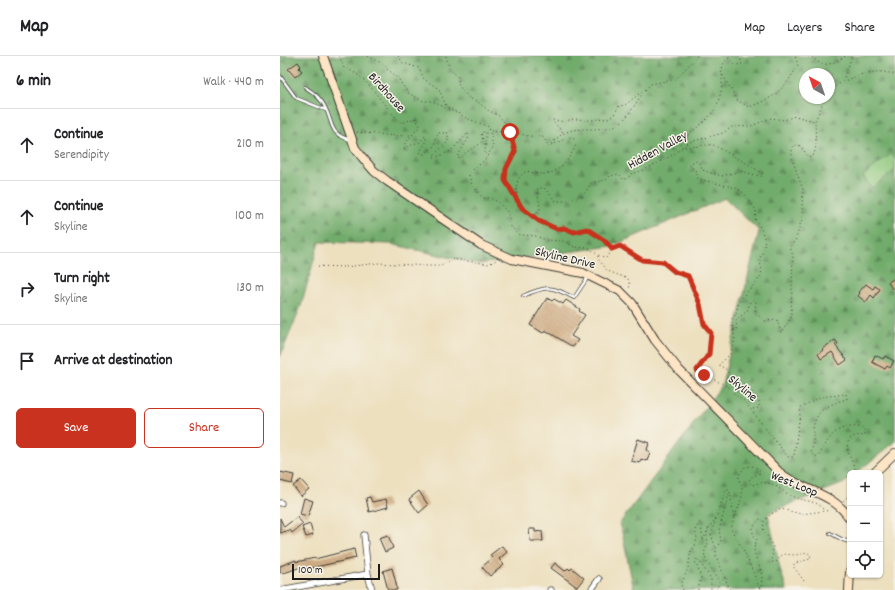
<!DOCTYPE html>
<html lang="en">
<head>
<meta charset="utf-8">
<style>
  :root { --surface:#fff; --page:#f6f6f6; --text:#202124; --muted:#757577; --line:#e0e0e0; --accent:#c8321e }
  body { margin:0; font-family:Dekko,sans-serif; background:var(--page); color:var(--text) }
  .controls { position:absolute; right:12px; bottom:12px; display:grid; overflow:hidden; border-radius:6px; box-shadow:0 1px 3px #0004 }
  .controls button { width:36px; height:36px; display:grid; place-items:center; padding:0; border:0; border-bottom:1px solid var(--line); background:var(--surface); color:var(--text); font:20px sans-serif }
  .compass { position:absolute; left:519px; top:12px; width:36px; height:36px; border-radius:50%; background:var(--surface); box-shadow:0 1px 3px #0004; rotate:320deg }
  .scale { position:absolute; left:12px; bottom:10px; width:88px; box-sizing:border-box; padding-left:4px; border:2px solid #1c1c1c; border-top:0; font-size:11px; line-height:14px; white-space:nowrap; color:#1c1c1c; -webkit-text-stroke:3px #f7f3e8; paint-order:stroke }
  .stop { position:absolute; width:12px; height:12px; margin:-9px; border:3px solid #c8321e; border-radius:50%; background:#fff }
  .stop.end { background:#c8321e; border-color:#fff; box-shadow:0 1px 4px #0008 }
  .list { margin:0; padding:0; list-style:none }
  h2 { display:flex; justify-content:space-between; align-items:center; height:52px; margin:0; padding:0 16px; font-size:17px }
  h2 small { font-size:13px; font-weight:400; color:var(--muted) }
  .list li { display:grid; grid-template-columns:26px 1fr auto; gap:12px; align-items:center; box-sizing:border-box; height:72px; padding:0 16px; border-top:1px solid var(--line) }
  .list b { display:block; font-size:15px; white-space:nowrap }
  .list p { margin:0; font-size:13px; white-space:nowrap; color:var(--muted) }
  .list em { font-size:13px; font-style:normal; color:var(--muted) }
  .actions { display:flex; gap:8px; padding:12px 16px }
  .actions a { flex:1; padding:9px 0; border:1px solid var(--accent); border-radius:6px; text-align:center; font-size:14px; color:var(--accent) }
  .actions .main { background:var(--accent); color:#fff }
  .icon { flex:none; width:22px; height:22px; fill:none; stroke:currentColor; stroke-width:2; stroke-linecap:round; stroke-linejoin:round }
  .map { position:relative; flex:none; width:615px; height:534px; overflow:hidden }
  header { display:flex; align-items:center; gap:24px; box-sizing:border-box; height:56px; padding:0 20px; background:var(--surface); border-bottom:1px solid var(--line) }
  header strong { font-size:19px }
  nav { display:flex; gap:22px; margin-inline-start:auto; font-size:14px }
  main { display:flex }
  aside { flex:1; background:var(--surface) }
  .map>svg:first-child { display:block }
  .forest { fill:url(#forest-firs); stroke:#476444; fill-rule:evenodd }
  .pitch { fill:#8dc87d; stroke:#54724c }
  .building { fill:url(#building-back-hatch) }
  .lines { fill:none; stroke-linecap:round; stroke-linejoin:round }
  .lane-casing { stroke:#3b3934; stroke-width:4 }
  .street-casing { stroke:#3b3934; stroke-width:7 }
  .secondary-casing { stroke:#3b3934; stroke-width:10 }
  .path { stroke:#3b3934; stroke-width:1; stroke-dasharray:1 3; stroke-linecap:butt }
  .lane { stroke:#fff; stroke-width:2.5 }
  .street { stroke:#fff; stroke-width:5.5 }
  .secondary { stroke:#fde5c5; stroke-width:8 }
  .route { stroke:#c8321e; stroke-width:5 }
  .labels { text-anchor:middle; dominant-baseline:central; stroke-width:3; stroke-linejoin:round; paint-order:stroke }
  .street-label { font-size:13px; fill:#1c1c1c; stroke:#f7f3e8 }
</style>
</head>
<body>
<header>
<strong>Map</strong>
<nav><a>Map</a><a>Layers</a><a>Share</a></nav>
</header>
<main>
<aside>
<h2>6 min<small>Walk · 440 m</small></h2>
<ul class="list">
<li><svg class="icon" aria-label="ahead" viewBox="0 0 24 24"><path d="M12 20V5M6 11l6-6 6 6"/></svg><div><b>Continue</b><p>Serendipity</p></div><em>210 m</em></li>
<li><svg class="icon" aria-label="ahead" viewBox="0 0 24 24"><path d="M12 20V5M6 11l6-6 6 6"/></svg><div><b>Continue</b><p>Skyline</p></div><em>100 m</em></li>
<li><svg class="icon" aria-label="right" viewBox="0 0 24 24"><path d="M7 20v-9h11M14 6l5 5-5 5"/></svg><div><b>Turn right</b><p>Skyline</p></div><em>130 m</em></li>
<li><svg class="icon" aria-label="arrive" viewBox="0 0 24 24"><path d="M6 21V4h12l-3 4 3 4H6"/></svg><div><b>Arrive at destination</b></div></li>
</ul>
<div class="actions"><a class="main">Save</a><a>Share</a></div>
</aside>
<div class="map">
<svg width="615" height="534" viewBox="0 0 615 534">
  <defs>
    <pattern id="forest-firs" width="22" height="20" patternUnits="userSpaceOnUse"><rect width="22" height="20" fill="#72ac6c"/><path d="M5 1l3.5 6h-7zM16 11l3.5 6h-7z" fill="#5d8b58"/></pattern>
    <pattern id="building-back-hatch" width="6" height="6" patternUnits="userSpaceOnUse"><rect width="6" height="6" fill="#d1ae85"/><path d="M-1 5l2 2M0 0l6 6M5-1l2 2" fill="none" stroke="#b39572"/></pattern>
  </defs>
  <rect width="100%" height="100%" fill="#f7f3e8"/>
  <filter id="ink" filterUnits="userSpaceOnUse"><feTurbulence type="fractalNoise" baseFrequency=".025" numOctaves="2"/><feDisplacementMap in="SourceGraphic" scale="8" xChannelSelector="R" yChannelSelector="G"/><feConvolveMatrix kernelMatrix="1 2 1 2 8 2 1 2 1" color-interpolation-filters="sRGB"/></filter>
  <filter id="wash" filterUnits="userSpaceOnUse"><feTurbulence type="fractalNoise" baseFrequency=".012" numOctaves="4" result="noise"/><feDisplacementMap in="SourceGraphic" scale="16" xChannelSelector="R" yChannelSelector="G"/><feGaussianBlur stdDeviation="0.9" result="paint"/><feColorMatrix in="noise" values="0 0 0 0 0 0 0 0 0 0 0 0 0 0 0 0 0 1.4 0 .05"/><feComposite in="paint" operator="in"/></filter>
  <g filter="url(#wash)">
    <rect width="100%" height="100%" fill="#ede0bf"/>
    <!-- forest -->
    <path class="forest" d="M0,0H615V386L576,417H570V422L564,427L488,457L500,513L507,534H354L340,467L442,329L479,175L445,142L332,190L198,208L111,188L39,186L21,250L0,301ZM525,18H549V42H525Z"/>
    <!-- pitch -->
    <path class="pitch" d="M611,98L615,103V114L592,132L583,120Z"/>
    <g id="blocks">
      <!-- building -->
      <path class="building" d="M18,6L21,10L19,12L22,15L15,21L8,13Z
        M615,222V231L612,233L608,226Z
        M586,228L593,233L595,230L600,233L594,242L591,239L586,246L578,240L580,237L579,236Z
        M267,242L272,245L274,243L283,248L286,244L300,253L299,255L305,259L291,280L298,284L293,291L265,274L263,277L250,269Z
        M555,284L558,288L555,289L567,304L560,309L552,296L541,303L538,298L543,294L542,293Z
        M595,299L603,303L605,300L614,305L610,312L607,310L605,313L592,306Z
        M358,383L369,387L367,394L370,396L367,405L361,403L360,407L351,405Z
        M0,416L14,419L12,428L0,425Z
        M21,424L29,433L21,440L13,430Z
        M139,435L148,449L139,457L129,443Z
        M90,441L92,446L106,443L108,451L89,456L86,442Z
        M24,442L33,445L28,460L20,458Z
        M17,461L23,468L12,477L10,474L0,477V462L4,471Z
        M30,468L33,479L26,481L22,471Z
        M249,473H255V476L262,475L263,485H250Z
        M108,479L113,492L105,496L99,482Z
        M222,490L227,496L219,503L224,509L210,520L202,511L212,502L210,499Z
        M74,493L76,502L22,514L21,511L4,517L3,516L0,517V510L16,504V506L35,502V503Z
        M275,507L285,515L288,512L290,514L292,512L304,522L297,531L271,512Z
        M112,512L116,527L117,534H108L103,515Z"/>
    </g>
  </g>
  <g filter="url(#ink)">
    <use href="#blocks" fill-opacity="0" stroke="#3b3934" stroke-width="1"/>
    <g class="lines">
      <defs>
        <path id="lane" d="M0,20L16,42L46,54
          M25,31C33,36 41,42 45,51C54,68 48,78 71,84
          M243,240C268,229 271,230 294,242L308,221
          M550,477L563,484L570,486"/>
        <path id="street" d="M0,447H1
          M84,479L88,518L92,534
          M0,534L88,518
          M270,534H271
          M311,534L319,523"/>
        <path id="secondary" d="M43,0L75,92L82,101L94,115L107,125L201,189L232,203L303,217L340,235L352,247L375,284L399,314L499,416C523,436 552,435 570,463
          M594,417L615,397
          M569,534L570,515"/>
      </defs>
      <!-- lane casing -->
      <use href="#lane" class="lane-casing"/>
      <!-- street casing -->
      <use href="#street" class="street-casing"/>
      <!-- secondary casing -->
      <use href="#secondary" class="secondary-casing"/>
      <!-- path -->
      <path class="path" d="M59,0L64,12C90,20 101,50 122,67L135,62L140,70L122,91L124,93L136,87H139L145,80L147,85L140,96L142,98H145L153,91L158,77H168V86L155,98L154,102L171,95L188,77V83L177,101L181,102C187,93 196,93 203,84L201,77L203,76H206L205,97L208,99
        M88,0L105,9L107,13L117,21L128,37L143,45H152L176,57
        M118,0L123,7L139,12L144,23L159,33L166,50L186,62L209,71L213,91L204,105L190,116L189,119L192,129L203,142H210L218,146L229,158L231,171L240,179L256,180L266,184L283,185L294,191L309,192L318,199L326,202L332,193L340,190L362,204L383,206L395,216L408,219L420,248L424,268L431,277L429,298L418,311V316L449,331L454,338L464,345L508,401H513L514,400L521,351L541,341L566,338L567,343C550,348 535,353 533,374C533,382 534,388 531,396L535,401L539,400C550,379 557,367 584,372L585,379C581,381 577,378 573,381C559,388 575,407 576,417
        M166,0L169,11L178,21L179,30L189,42L198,46L209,55L218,59L224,66L230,76L235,95L226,113L225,125L242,152L259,165L277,173L284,172L294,176L307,173L324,184L332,193
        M459,0L462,8L456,9L448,2C439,11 443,16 442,28C442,34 439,43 437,49C430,65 411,74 400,87L402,91C412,92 425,88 433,89C436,90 481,115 483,118L482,120H479L461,115L442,120L424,115L419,107L415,105L411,107L410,110L416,115L418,123L457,132L464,137L476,154L475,163C482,173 487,183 483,195C482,198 480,201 480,204C480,209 483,213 481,219C474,233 456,240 457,257L452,263L455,284L450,298L439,309L447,314L450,320L457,326L464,328L479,344V352L473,353
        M528,0C533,1 534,3 538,6C546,12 558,5 565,0
        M441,16L457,44L469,51C497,41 504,33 518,9L515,0
        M563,25L572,0
        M549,35C565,22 595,10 615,19
        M211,75L233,76L248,80L263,81L269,91C288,65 305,77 331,71C351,65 356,41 371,28L396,23L417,0
        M77,76L116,80L133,79
        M283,76L273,66V64L285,66C295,60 302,65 312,64C317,64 319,61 325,63L333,60L339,50L345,49L364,34
        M237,142C235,131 236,121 247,115C272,124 285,112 296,89L294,83L290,81L269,90
        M250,158H255L260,154C260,146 257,140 258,132H264L276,145H286L290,141L296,143L299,139L302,141L311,127L326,124L330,120L339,118L344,124L349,121L351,118L364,114L391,100L410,86L443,77L452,71L471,70L491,62L504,64L515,60L534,65
        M318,200V203L328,215L348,223L350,228L349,234
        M38,210L65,211L98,207L149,210H161L173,203L209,208L216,204
        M454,273L457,274L456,264L467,255L470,246L474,244L476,246L475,257L485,265L497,264L501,277L511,262L513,200L510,191L516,183L523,158L522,152L523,134L512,103V91L516,89L521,90L528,101L534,99L536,90L535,65L545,42
        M449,438L439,474L441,484L436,493V500L450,534
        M563,445L570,438
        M454,462L451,473L465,497L480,533
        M436,463L431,478L436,493
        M524,525L513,510L515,507L530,503L531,499L528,497L515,499L503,498L496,506H492L493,491L483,473L484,465L491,458L501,453L521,458L552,454
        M403,534L401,529L408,512L411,495L415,490L417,482L415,474L419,467L421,468L423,485L428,473
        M418,534L421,521L415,505L417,502L431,523V534
        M436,534L440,525L426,505L424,497L428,488L427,480L429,472L436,462L446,434H449L450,437L454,462C457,455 463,443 462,434C461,422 454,424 465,411L472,410L479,413L480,417L470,422L469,426L472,429C478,427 484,425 491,428C500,431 507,439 516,442C525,445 540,445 544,455
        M481,534C481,530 482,525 482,521C481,507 469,497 477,484L473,478V471L480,463L483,465"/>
      <!-- lane -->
      <use href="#lane" class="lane"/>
      <!-- street -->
      <use href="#street" class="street"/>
      <!-- secondary -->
      <use href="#secondary" class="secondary"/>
    </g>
  </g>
  <g class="lines" filter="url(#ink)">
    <!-- route -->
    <path class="route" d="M230,76L235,95L226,113L225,124L242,152L259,165L277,173L284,172L294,176L307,173L324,184L332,193L340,190L362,204L383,206L395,216L408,220L420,248L424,268L431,277L429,298L417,314L420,318L424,319"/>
  </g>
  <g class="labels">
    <!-- street labels -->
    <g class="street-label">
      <text transform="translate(106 37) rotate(48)">Birdhouse</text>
      <text transform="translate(378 95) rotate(-29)">Hidden Valley</text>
      <text transform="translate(285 203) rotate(13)">Skyline Drive</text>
      <text transform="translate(462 333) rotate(40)">Skyline</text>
      <text transform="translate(514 429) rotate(22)">West Loop</text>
    </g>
  </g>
</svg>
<div class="controls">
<button>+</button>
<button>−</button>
<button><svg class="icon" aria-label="locate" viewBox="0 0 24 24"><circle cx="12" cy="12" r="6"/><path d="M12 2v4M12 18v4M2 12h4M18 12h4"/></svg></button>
</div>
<svg class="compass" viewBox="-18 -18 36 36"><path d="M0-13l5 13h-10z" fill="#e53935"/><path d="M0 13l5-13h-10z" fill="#757577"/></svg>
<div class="scale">100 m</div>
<div class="stop" style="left:230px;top:76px"></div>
<div class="stop end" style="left:424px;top:319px"></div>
</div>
</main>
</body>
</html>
